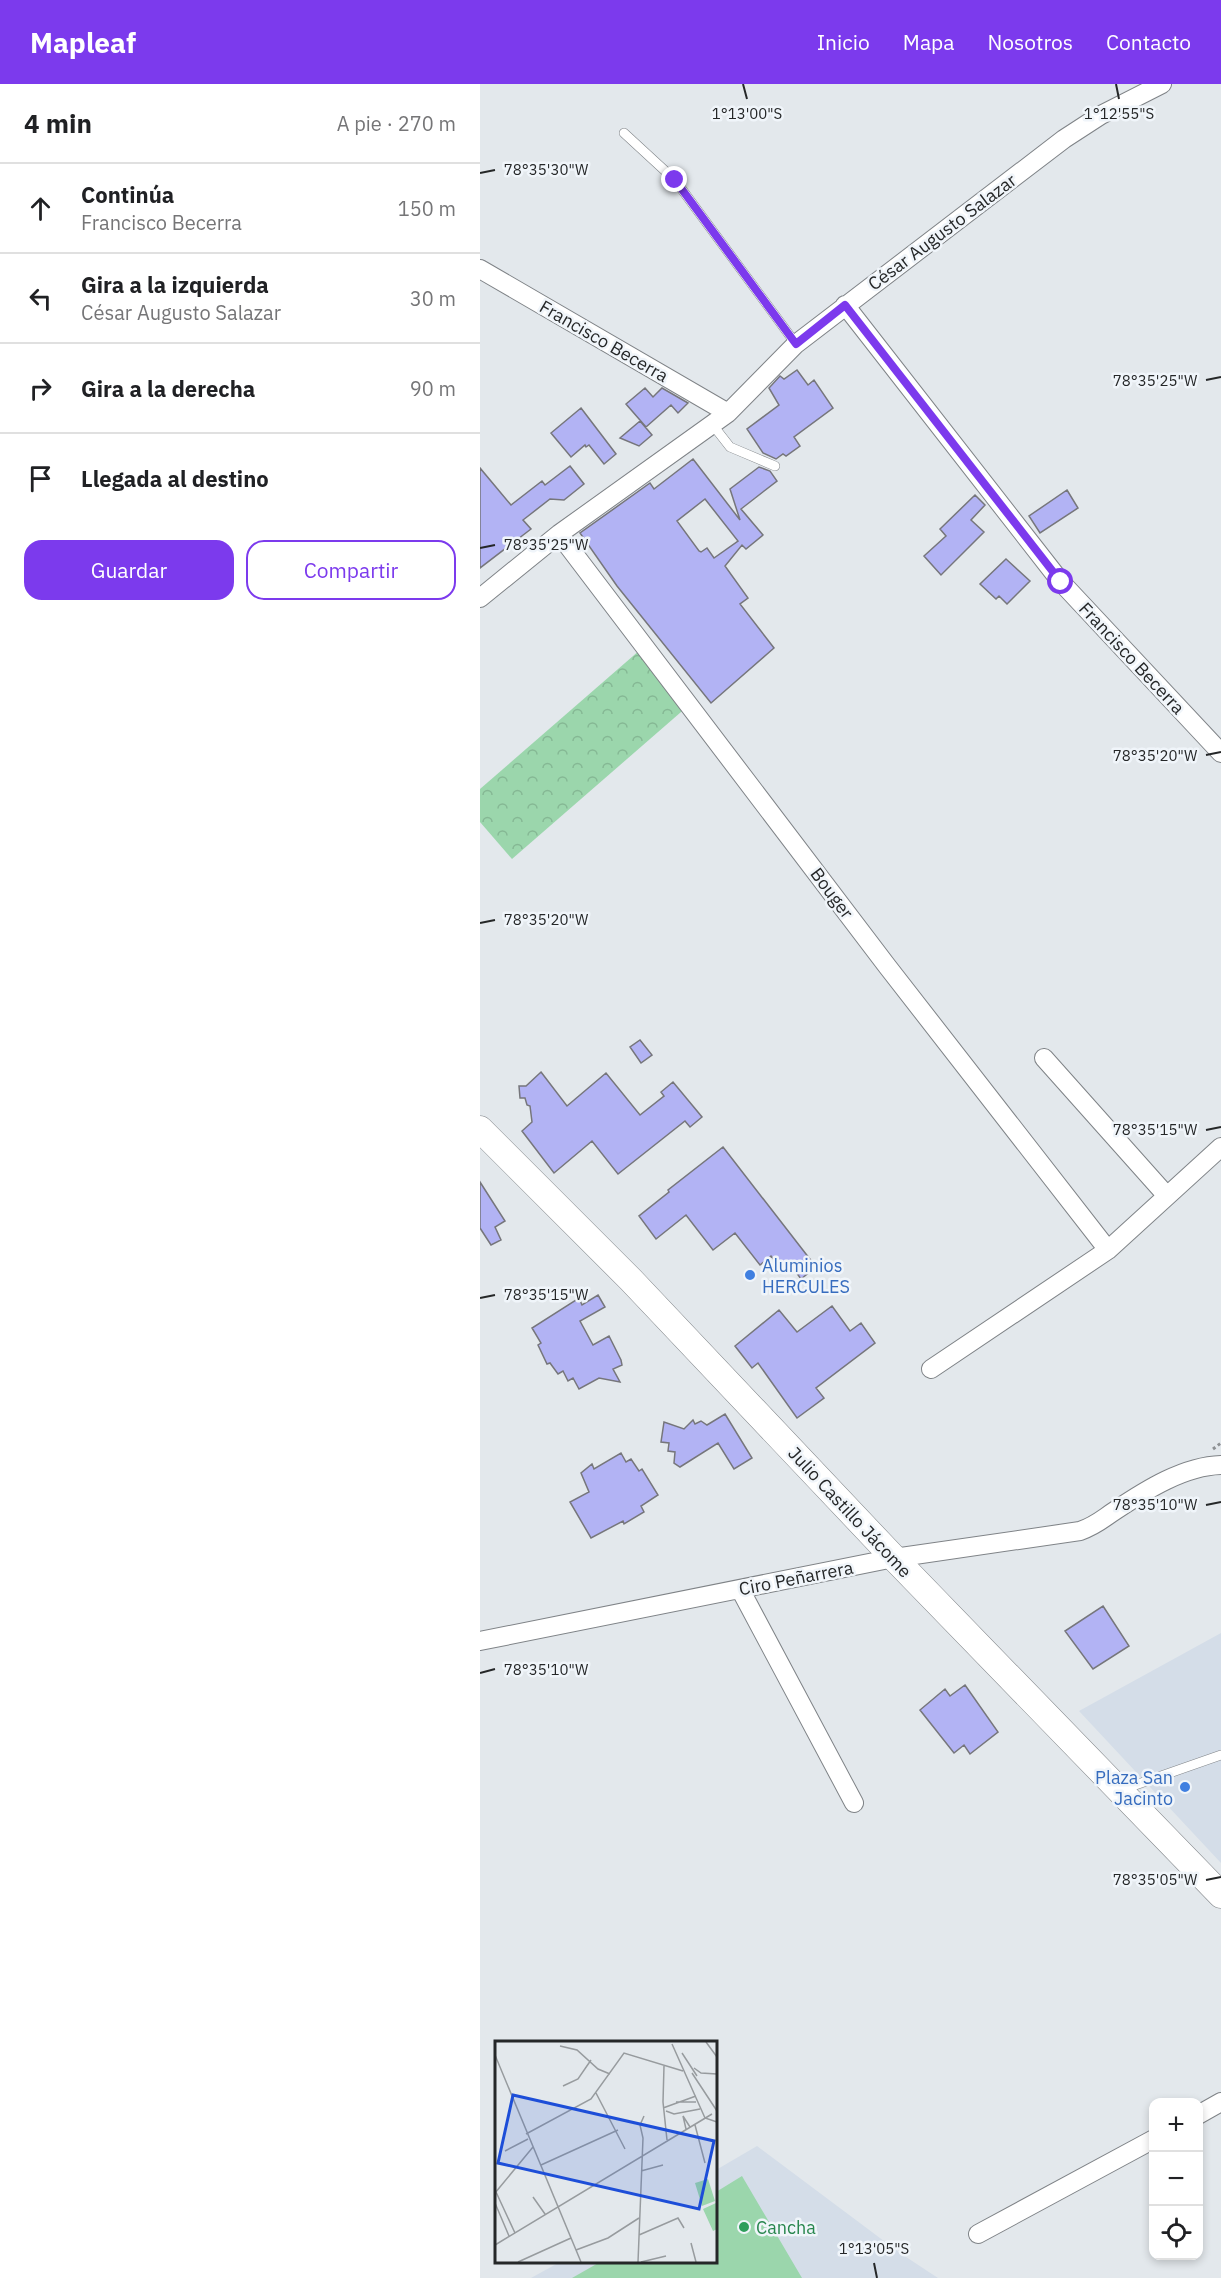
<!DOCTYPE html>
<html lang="es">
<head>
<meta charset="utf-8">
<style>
  :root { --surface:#fff; --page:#f2f2f2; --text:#202124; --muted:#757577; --line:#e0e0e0; --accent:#7c3aed }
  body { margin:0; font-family:"IBM Plex Sans",sans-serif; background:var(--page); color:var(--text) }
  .controls { position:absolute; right:18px; bottom:18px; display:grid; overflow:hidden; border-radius:12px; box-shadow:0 3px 9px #0003 }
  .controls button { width:54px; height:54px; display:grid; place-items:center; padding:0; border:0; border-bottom:2px solid var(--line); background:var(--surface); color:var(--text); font:30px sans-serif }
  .stop { position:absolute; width:18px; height:18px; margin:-14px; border:4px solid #7c3aed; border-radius:50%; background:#fff }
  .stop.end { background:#7c3aed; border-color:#fff; box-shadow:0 2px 6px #0008 }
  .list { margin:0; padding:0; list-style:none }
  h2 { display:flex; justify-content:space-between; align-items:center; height:78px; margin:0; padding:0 24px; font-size:26px }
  h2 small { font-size:20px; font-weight:400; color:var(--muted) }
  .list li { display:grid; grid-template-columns:39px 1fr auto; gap:18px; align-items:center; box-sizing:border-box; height:90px; padding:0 24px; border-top:2px solid var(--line) }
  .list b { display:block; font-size:22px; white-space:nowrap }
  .list p { margin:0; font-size:20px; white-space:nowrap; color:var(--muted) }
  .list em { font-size:20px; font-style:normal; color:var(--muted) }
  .actions { display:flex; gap:12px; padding:18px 24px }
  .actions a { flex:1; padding:14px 0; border:2px solid var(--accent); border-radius:18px; text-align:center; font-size:21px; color:var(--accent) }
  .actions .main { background:var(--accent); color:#fff }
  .icon { flex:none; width:33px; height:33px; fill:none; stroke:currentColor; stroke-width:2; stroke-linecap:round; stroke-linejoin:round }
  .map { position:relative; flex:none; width:741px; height:2194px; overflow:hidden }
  header { display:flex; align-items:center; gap:36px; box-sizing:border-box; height:84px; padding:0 30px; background:var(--accent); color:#fff }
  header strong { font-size:28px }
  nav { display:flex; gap:33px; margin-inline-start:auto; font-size:21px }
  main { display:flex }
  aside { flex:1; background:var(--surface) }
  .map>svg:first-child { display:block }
  .built { fill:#d4dde8 }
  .grass { fill:#9bd6ac }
  .forest { fill:url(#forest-crowns) }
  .building { fill:#b2b3f4; stroke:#76767b; stroke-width:1.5; fill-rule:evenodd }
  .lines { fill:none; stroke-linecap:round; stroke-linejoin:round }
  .lane-casing { stroke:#7f8387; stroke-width:10 }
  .street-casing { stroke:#7f8387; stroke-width:20 }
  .secondary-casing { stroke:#7f8387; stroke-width:27 }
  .path { stroke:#8d9093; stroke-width:3; stroke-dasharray:3 3; stroke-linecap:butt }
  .lane { stroke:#fff; stroke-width:9 }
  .street { stroke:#fff; stroke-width:18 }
  .secondary { stroke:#fff; stroke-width:26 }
  .route { stroke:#7c3aed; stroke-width:8 }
  .ticks { fill:none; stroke:#252728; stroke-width:2 }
  .shop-dot { fill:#3f7fe0; stroke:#f0f5fa; stroke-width:2 }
  .leisure-dot { fill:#2e9e5b; stroke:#f0f5fa; stroke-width:2 }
  .labels { text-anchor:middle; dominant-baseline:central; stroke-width:5; stroke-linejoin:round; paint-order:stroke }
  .street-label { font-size:18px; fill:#252728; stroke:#f0f5fa }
  .shop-label { font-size:18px; fill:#366cbe; stroke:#f0f5fa; text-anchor:start }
  .leisure-label { font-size:18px; fill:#27864d; stroke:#f0f5fa; text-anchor:start }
  .inset-road { fill:none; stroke:#979b9e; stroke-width:1.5 }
  .view { fill:#1d4ed8; fill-opacity:0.15; stroke:#1d4ed8; stroke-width:3 }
  .inset-edge { fill:none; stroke:#252728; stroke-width:3 }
  .ticks-label { font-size:15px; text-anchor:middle; fill:#252728; stroke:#f0f5fa; stroke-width:5; stroke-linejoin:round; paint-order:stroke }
</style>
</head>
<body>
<header>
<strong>Mapleaf</strong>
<nav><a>Inicio</a><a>Mapa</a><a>Nosotros</a><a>Contacto</a></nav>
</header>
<main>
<aside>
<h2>4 min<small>A pie · 270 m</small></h2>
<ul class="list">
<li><svg class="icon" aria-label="ahead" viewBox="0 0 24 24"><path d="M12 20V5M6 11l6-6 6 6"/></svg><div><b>Continúa</b><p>Francisco Becerra</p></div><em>150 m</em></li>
<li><svg class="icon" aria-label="left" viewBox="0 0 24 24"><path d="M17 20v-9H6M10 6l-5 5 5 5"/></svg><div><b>Gira a la izquierda</b><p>César Augusto Salazar</p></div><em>30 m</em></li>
<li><svg class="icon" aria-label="right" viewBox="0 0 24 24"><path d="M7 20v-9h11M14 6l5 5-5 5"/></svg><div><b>Gira a la derecha</b></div><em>90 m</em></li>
<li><svg class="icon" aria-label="arrive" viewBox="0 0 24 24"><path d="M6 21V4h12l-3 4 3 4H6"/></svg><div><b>Llegada al destino</b></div></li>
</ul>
<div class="actions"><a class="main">Guardar</a><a>Compartir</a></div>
</aside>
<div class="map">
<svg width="741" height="2194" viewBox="0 0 741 2194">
  <defs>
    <pattern id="forest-crowns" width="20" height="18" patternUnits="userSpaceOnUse" patternTransform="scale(1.5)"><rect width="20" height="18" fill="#9bd6ac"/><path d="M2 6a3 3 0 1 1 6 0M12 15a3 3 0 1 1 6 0" fill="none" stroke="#85b894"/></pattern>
  </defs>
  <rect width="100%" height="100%" fill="#e3e8ec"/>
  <!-- built -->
  <path class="built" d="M741,1549V1779L599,1627Z
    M277,2062L420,2169L458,2194H51L80,2178H236V2086Z"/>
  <!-- grass -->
  <path class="grass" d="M262,2092L322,2194H92L120,2178H236V2108Z"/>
  <!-- forest -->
  <path class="forest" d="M168,559L216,615L32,775L0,738V705Z"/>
  <!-- building -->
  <path class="building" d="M317,286L328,301L334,296L353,324L314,353L320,362L306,372L303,370L296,375L283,369L267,345L299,321L289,304L300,292L304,295Z
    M165,304L173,313L182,304L208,319L198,329L191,321L166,343L146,320Z
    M101,324L136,370L124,380L109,361L106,363L105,361L91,373L71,349Z
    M160,337L172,351L159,362L140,354Z
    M213,375L260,436L250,405L279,383L290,387L297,397L261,425L283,451L266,465L262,461L245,482L268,514L260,520L294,564L231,619L137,502L100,449L170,399L174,405ZM225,415L258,457L234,474L227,464L221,468L219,467L197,437Z
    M90,382L104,400L84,416L70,415L43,436L51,445L0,484V384L31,421L62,397L65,401Z
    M587,406L598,424L560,449L549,432Z
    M495,411L505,421L491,436L504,448L461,491L444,472L466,452L460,445Z
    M526,475L550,497L527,520L519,512L516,515L500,500Z
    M160,956L172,971L161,979L150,963Z
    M61,988L87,1022L126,989L160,1031L184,1012L181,1008L193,998L222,1033L210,1043L205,1037L138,1090L112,1057L74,1089L42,1047L52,1038L50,1022L47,1021L45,1014H40L39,1002H46Z
    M243,1063L336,1183L321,1195L310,1180L302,1186L291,1172L280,1181L255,1149L233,1166L206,1131L176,1155L159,1132L189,1108L188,1106Z
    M0,1098L25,1137L15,1143L21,1156L11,1161L0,1144Z
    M118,1211L125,1223L100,1237L113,1261L129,1252L141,1276L142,1281L133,1285L140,1298L119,1294L99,1305L93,1294L88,1297L83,1287L78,1290L70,1279L67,1280L58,1261L61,1259L52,1244L99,1214L102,1221Z
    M352,1222L370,1247L381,1239L395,1259L336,1304L344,1314L317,1334L278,1279L272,1284L255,1262L299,1226L317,1248Z
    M245,1330L272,1374L254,1385L238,1359L200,1383L194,1379L195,1368L188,1367L189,1359L181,1358L184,1338L204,1345L213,1336L215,1340L221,1337L227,1341Z
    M141,1369L146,1378L151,1375L159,1387L162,1385L178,1411L161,1422L164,1428L144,1440L143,1437L111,1454L90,1418L109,1408L101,1389L112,1380L114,1385Z
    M623,1522L649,1562L613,1585L585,1547Z
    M485,1601L518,1648L490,1670L484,1661L474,1669L440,1626L465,1605L470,1612Z"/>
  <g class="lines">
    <defs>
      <path id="lane" d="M144,49L195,96L316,260
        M232,340L250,363L295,382
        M641,1706L741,1671"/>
      <path id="street" d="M0,185L248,329
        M365,221L581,498L741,669
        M79,450L407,882L628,1166
        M0,514L79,450L248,329L316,260L584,55L621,31L682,0
        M564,974L687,1112
        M451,1285L628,1166L741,1063
        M260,1505L374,1719
        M0,1557L414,1474L600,1447C617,1441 622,1435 636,1426C666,1406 704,1382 741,1381
        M718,2031L741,2018
        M498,2150L674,2055"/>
      <path id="secondary" d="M0,1045L151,1196L414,1474L741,1811"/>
    </defs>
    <!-- lane casing -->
    <use href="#lane" class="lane-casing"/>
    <!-- street casing -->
    <use href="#street" class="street-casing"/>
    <!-- secondary casing -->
    <use href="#secondary" class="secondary-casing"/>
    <!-- path -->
    <path class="path" d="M733,1365L741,1359"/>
    <!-- lane -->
    <use href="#lane" class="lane"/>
    <!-- street -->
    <use href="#street" class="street"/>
    <!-- secondary -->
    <use href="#secondary" class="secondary"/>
  </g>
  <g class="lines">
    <!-- route -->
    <path class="route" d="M195,96L316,260L365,221L581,498"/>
  </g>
  <!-- ticks -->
  <path class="ticks" d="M263,0L267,15M636,0L639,15M0,89L15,86M726,296L741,293M0,464L15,461M726,671L741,668M0,839L15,836M726,1046L741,1043M0,1214L15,1211M726,1421L741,1418M0,1589L15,1585M726,1796L741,1793M394,2179L397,2194"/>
  <!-- markers -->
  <g class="shop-dot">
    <circle cx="270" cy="1191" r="6"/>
    <circle cx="705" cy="1703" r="6"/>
  </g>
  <circle class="leisure-dot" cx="264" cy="2143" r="6"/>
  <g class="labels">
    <!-- street labels -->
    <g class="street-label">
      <text transform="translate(462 148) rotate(-37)">César Augusto Salazar</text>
      <text transform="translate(124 257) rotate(30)">Francisco Becerra</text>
      <text transform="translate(652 574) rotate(47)">Francisco Becerra</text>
      <text transform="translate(352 809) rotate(53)">Bouger</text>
      <text transform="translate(370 1428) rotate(47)">Julio Castillo Jácome</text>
      <text transform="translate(316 1494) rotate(-11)">Ciro Peñarrera</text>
    </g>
    <!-- shop labels -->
    <g class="shop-label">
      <text x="282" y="1181">Aluminios<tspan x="282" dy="21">HERCULES</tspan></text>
      <text x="693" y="1693" text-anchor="end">Plaza San<tspan x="693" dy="21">Jacinto</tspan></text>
    </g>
    <!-- leisure labels -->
    <g class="leisure-label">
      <text x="276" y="2143">Cancha</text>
    </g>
  </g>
  <!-- overview -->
  <g transform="translate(15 1957)">
    <rect width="222" height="222" fill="#e3e8ec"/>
    <path d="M213,138L220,160L207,165L200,142ZM221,162L222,188L218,190L208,168Z" fill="#9bd6ac"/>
    <path class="inset-road" d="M211,1L222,16M177,3L210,77L222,81M65,5L82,9L103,28L115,33M187,12L202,35M0,14L86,221M169,25L168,61L172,99M199,27L206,32L222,33M197,32L222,70M68,45L83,38L96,19M101,52L130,108M181,61H201M168,67L201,55M171,70L179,73L205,68M200,84L210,122M191,88L188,75L195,86M31,93L96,58L129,12L188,30M10,110L33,98M46,124L123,89M146,130L168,124M1,151L20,192M0,152L38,106M38,156L50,173M0,162L14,195M144,194L183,177L189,187M196,202L201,221M0,204L217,73M81,209L113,197L144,177M23,221L76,197M143,221L148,97L145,84L149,75M146,221L171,215"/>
    <path class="view" d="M18,54L219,100L204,168L3,122Z"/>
    <rect width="222" height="222" class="inset-edge"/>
  </g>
  <g class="ticks-label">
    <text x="267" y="35">1°13'00"S</text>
    <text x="639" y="35">1°12'55"S</text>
    <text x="66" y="91">78°35'30"W</text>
    <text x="675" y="302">78°35'25"W</text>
    <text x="66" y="466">78°35'25"W</text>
    <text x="675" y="677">78°35'20"W</text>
    <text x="66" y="841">78°35'20"W</text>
    <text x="675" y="1051">78°35'15"W</text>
    <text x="66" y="1216">78°35'15"W</text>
    <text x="675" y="1426">78°35'10"W</text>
    <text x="66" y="1591">78°35'10"W</text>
    <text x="675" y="1801">78°35'05"W</text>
    <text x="394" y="2170">1°13'05"S</text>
  </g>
</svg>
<div class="controls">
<button>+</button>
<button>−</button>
<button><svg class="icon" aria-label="locate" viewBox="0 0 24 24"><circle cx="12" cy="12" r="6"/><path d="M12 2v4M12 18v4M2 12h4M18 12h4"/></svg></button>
</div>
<div class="stop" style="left:581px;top:498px"></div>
<div class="stop end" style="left:195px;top:96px"></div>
</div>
</main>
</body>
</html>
